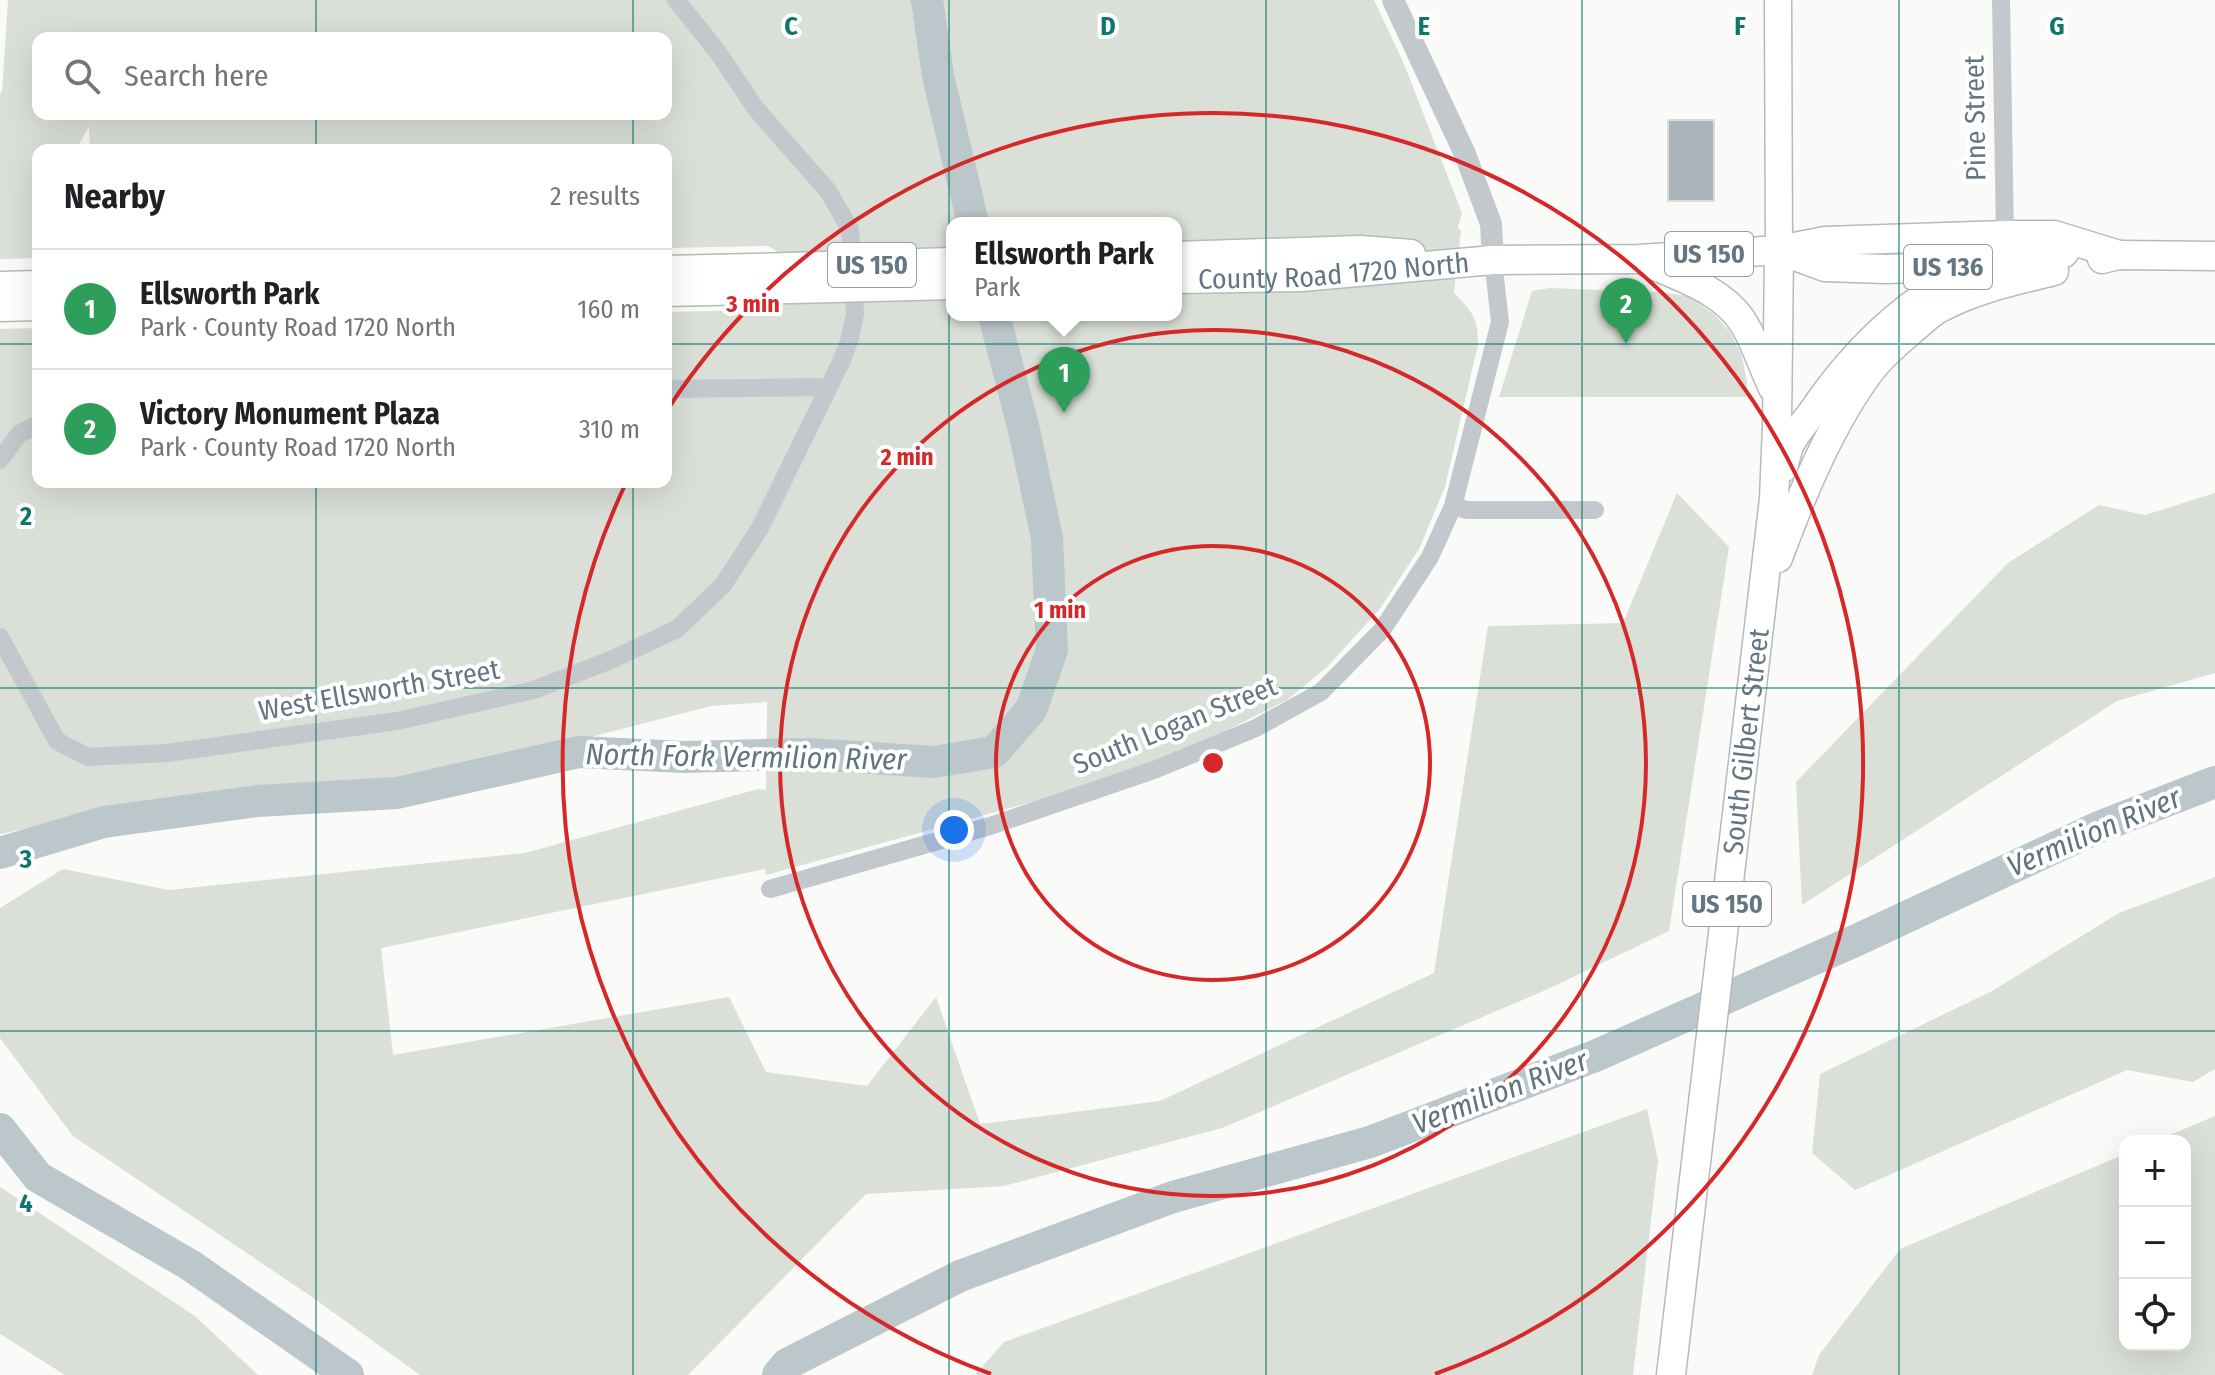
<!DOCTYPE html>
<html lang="en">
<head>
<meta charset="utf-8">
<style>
  :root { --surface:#fff; --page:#f6f6f6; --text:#202124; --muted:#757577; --line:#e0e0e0; --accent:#e4572e }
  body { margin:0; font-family:"Fira Sans Condensed",sans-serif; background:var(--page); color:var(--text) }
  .controls { position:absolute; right:24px; bottom:24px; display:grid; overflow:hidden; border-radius:16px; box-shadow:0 8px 32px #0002 }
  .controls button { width:72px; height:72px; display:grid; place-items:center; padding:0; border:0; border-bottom:2px solid var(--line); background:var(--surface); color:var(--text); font:40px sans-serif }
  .you { position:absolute; left:954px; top:830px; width:28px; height:28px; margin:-20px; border:6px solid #fff; border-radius:50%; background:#1a73e8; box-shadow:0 0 0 12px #1a73e833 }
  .badge { display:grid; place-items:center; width:52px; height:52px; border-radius:50%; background:var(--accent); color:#fff; font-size:26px; font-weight:700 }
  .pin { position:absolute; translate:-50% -66px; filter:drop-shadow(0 2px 4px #0008) }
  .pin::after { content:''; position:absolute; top:42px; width:28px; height:24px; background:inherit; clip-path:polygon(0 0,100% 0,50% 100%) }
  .popup { position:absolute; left:946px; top:217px; width:236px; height:104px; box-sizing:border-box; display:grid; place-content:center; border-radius:16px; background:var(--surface); filter:drop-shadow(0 2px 6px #0005); font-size:26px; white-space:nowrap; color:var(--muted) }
  .popup b { font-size:30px; color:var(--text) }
  .popup::after { content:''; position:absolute; left:50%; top:100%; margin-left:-16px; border:16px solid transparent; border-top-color:var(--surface) }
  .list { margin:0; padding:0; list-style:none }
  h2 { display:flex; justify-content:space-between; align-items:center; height:104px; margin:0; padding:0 32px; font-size:34px }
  h2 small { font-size:26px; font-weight:400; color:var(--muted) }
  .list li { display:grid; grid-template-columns:52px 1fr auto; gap:24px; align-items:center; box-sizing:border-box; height:120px; padding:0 32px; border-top:2px solid var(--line) }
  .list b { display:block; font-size:30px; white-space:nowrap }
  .list p { margin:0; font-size:26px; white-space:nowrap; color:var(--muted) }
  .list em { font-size:26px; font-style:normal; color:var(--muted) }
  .icon { flex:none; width:44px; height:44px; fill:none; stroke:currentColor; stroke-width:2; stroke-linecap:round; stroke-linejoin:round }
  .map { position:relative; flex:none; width:2215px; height:1375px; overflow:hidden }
  .search { position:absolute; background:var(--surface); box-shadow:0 8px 32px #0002; left:32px; top:32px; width:640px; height:88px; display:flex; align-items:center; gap:20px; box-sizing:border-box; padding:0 28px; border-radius:16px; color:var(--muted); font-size:30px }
  .panel { position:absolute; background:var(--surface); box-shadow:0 8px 32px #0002; left:32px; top:144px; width:640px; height:344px; border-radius:16px }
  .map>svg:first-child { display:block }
  .green { fill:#dadfd7; fill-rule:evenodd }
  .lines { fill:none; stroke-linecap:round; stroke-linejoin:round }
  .river { stroke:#bbc7cb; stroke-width:32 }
  .building { fill:#aab3b9; stroke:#dcdcda; stroke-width:2 }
  .secondary-casing { stroke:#b3babf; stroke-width:29 }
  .primary-casing { stroke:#b5babe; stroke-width:31 }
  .minor { stroke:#c3c8cc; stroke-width:18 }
  .tertiary { stroke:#c3c8cc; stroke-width:22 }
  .secondary { stroke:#fff; stroke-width:26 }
  .primary { stroke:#fff; stroke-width:28 }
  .primary-bridge-casing { stroke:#b5babe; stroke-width:31; stroke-linecap:butt }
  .primary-bridge { stroke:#fff; stroke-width:28 }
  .grid { fill:none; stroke:#0f766e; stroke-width:2; stroke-opacity:0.55 }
  .ring { fill:none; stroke:#d62828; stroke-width:4 }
  .labels { text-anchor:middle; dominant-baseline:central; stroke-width:8; stroke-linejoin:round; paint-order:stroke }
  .shield { fill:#fff; stroke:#939fa8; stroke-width:2 }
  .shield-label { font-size:26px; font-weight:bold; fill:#657683 }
  .street-label { font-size:28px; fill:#657683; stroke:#fff }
  .water-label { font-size:30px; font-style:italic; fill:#60757c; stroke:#fff }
  .grid-label { font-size:26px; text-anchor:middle; font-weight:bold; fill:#0f766e; stroke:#fff; stroke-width:8; stroke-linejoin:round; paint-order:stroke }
  .centre { fill:#d62828; stroke:#fff; stroke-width:4 }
  .ring-label { font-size:24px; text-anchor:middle; font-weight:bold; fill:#d62828; stroke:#fff; stroke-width:8; stroke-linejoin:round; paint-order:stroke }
</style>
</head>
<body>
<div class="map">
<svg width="2215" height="1375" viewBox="0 0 2215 1375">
  <rect width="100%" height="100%" fill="#fafaf8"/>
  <!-- green -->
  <path class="green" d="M8,0H1374L1404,64L1462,213L1458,227L1461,231L1454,293C1472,311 1478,318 1478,344L1445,487L1419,549L1379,610L1327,667L1287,700L1188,750L1046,798L766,875L765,869L381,948L393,1055L729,997L766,1072L867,1086L936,997L980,1124L1160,1101L1434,973L1488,626L1623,623L1677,493L1729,547L1669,931L1548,989L1222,1128L1004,1186L866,1194L688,1375H420L312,1297L73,1136L0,1038V908L63,869L169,890L525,853L758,789L766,790L767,702L711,706L579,740L406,777L178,798L0,834V329L38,328V482H666V312L759,310L793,303L791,253L778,252L768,246L666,248V150H90L89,126L76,150H38V258L0,259V93L2,92ZM38,38H666V114H38ZM952,223H1176V315H952Z
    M1549,288L1658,292L1688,296L1714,314L1730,332L1742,356L1747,382V397H1499L1532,291Z
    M2215,493V673L2117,701L1802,905L1796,782L2008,563L2099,505L2145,515Z
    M2215,877V1069L2193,1082L2127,1070L1855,1190L1812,1153L1820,1074L1992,991L2119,913Z
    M1647,1109L1658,1160L1633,1375H975L1004,1342Z
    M2215,1116V1375H1812L1819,1355L1900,1249L2125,1154V1345H2185V1141H2156Z
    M0,1187L195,1316L258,1375H65L0,1334Z"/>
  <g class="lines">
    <!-- river -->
    <path class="river" d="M927,0L938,76L973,223
      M0,853L104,822L257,801L397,793L579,752L684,757L808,754L933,762L994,752L1031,710L1052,650L1047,538L1024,430L994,315
      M0,1129L38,1177L190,1265L348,1375
      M778,1375L787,1364L960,1276L1173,1197L1370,1142L1595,1056L1857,940L2099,827L2215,782"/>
  </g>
  <!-- building -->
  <path class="building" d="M1668,120H1714V201H1668Z"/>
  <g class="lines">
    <defs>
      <path id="secondary" d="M1778,0L1779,250"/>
      <g id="primary">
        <path d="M1779,250L1825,267L1886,269L1971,266"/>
        <path d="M1176,256L1360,250L1411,254"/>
        <path d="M2102,259L2119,255L2215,256"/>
        <path d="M1644,261C1677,276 1724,290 1744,324C1756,344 1763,367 1773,388"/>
        <path d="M666,270L792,267"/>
        <path id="s1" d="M1176,279L1301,277L1493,260L1639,259L1779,250L1825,241L2005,235H2054L2119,255"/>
        <path d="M0,286L38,285"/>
        <path d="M666,292L792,289"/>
        <path d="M0,307L38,306"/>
        <path d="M1783,468C1785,460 1787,451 1790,444C1797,430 1810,417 1818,404C1874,325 1961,248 2064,253"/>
        <path d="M1778,558C1801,496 1831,423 1870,371C1882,355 1899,341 1914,328C1922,322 1929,314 1938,309C1974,289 2014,281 2054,271"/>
        <path id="s2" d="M1671,1375L1774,499L1777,426L1779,250"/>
      </g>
    </defs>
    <!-- secondary casing -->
    <use href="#secondary" class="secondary-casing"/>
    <!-- primary casing -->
    <use href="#primary" class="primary-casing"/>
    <!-- minor -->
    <path class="minor" d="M2001,0L2005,235
      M666,389L828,387
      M0,460L19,434L38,424
      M1453,506L1467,510H1595
      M0,637L57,741L88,757L167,753L397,721L534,690L613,659L677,629L723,585L760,528L842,360L850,338L855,314L850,229L828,191L756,109L717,51L676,0
      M770,889L990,826L1154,770L1256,728L1321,692L1382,630L1430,557L1453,506L1500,322L1493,260"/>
    <!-- tertiary -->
    <path class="tertiary" d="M1393,0L1465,154L1491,224L1493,260"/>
    <!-- secondary -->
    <use href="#secondary" class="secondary"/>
    <!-- primary -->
    <use href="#primary" class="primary"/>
    <defs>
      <path id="primary-bridge" d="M792,267L952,262
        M792,289L952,285"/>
    </defs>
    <!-- primary-bridge casing -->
    <use href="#primary-bridge" class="primary-bridge-casing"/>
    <!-- primary-bridge -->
    <use href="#primary-bridge" class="primary-bridge"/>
  </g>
  <!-- grid -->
  <path class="grid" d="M316,0V38M633,0V38M949,0V1375M1266,0V1375M1582,0V1375M1899,0V1375M316,114V150M633,114V150M0,344H38M666,344H2215M316,482V1375M633,482V1375M0,688H2215M0,1031H2215"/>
  <!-- distance rings -->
  <g class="ring">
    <circle cx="1213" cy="763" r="217"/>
    <circle cx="1213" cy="763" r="433"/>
    <path d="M991 1374A650 650 0 0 1 626 483M668 409A650 650 0 1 1 1435 1374"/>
  </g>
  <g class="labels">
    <!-- shield labels -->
    <g class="shield">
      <rect x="1665" y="232" width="88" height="44" rx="6"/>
      <rect x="828" y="243" width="88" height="44" rx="6"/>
      <rect x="1904" y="245" width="88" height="44" rx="6"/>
      <rect x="1683" y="882" width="88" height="44" rx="6"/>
    </g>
    <g class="shield-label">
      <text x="1709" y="254">US 150</text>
      <text x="872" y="265">US 150</text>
      <text x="1948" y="267">US 136</text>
      <text x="1727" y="904">US 150</text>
    </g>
    <!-- street labels -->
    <g class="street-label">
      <text transform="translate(1975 118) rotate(-91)">Pine Street</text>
      <text stroke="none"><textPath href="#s1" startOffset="158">County Road 1720 North</textPath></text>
      <text transform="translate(379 690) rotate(-10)">West Ellsworth Street</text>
      <text transform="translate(1175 725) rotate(-22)">South Logan Street</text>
      <text stroke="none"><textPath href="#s2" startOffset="638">South Gilbert Street</textPath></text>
    </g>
    <!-- water labels -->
    <g class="water-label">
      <text transform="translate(746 757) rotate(1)">North Fork Vermilion River</text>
      <text transform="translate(2094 832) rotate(-23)">Vermilion River</text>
      <text transform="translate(1500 1092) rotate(-21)">Vermilion River</text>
    </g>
  </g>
  <g class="grid-label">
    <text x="791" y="35">C</text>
    <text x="1108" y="35">D</text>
    <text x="1424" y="35">E</text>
    <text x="1740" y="35">F</text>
    <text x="2057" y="35">G</text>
    <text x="26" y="525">2</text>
    <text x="26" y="868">3</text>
    <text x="26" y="1212">4</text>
  </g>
  <circle cx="1213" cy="763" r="12" class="centre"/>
  <g class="ring-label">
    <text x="753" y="312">3 min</text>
    <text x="907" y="465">2 min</text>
    <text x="1060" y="618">1 min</text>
  </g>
</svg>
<div class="controls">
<button>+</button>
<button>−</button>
<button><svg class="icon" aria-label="locate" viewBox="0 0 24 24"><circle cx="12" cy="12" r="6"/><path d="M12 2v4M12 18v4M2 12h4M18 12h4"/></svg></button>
</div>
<div class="you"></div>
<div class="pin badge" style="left:1064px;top:413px;background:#2e9e5b">1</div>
<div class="popup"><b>Ellsworth Park</b>Park</div>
<div class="pin badge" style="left:1626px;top:344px;background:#2e9e5b">2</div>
<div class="search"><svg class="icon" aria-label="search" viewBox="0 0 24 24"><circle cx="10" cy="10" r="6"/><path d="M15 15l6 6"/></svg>Search here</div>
<section class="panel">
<h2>Nearby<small>2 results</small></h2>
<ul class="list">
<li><span class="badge" style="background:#2e9e5b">1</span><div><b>Ellsworth Park</b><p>Park · County Road 1720 North</p></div><em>160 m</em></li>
<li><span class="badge" style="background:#2e9e5b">2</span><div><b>Victory Monument Plaza</b><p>Park · County Road 1720 North</p></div><em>310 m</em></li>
</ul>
</section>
</div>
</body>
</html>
